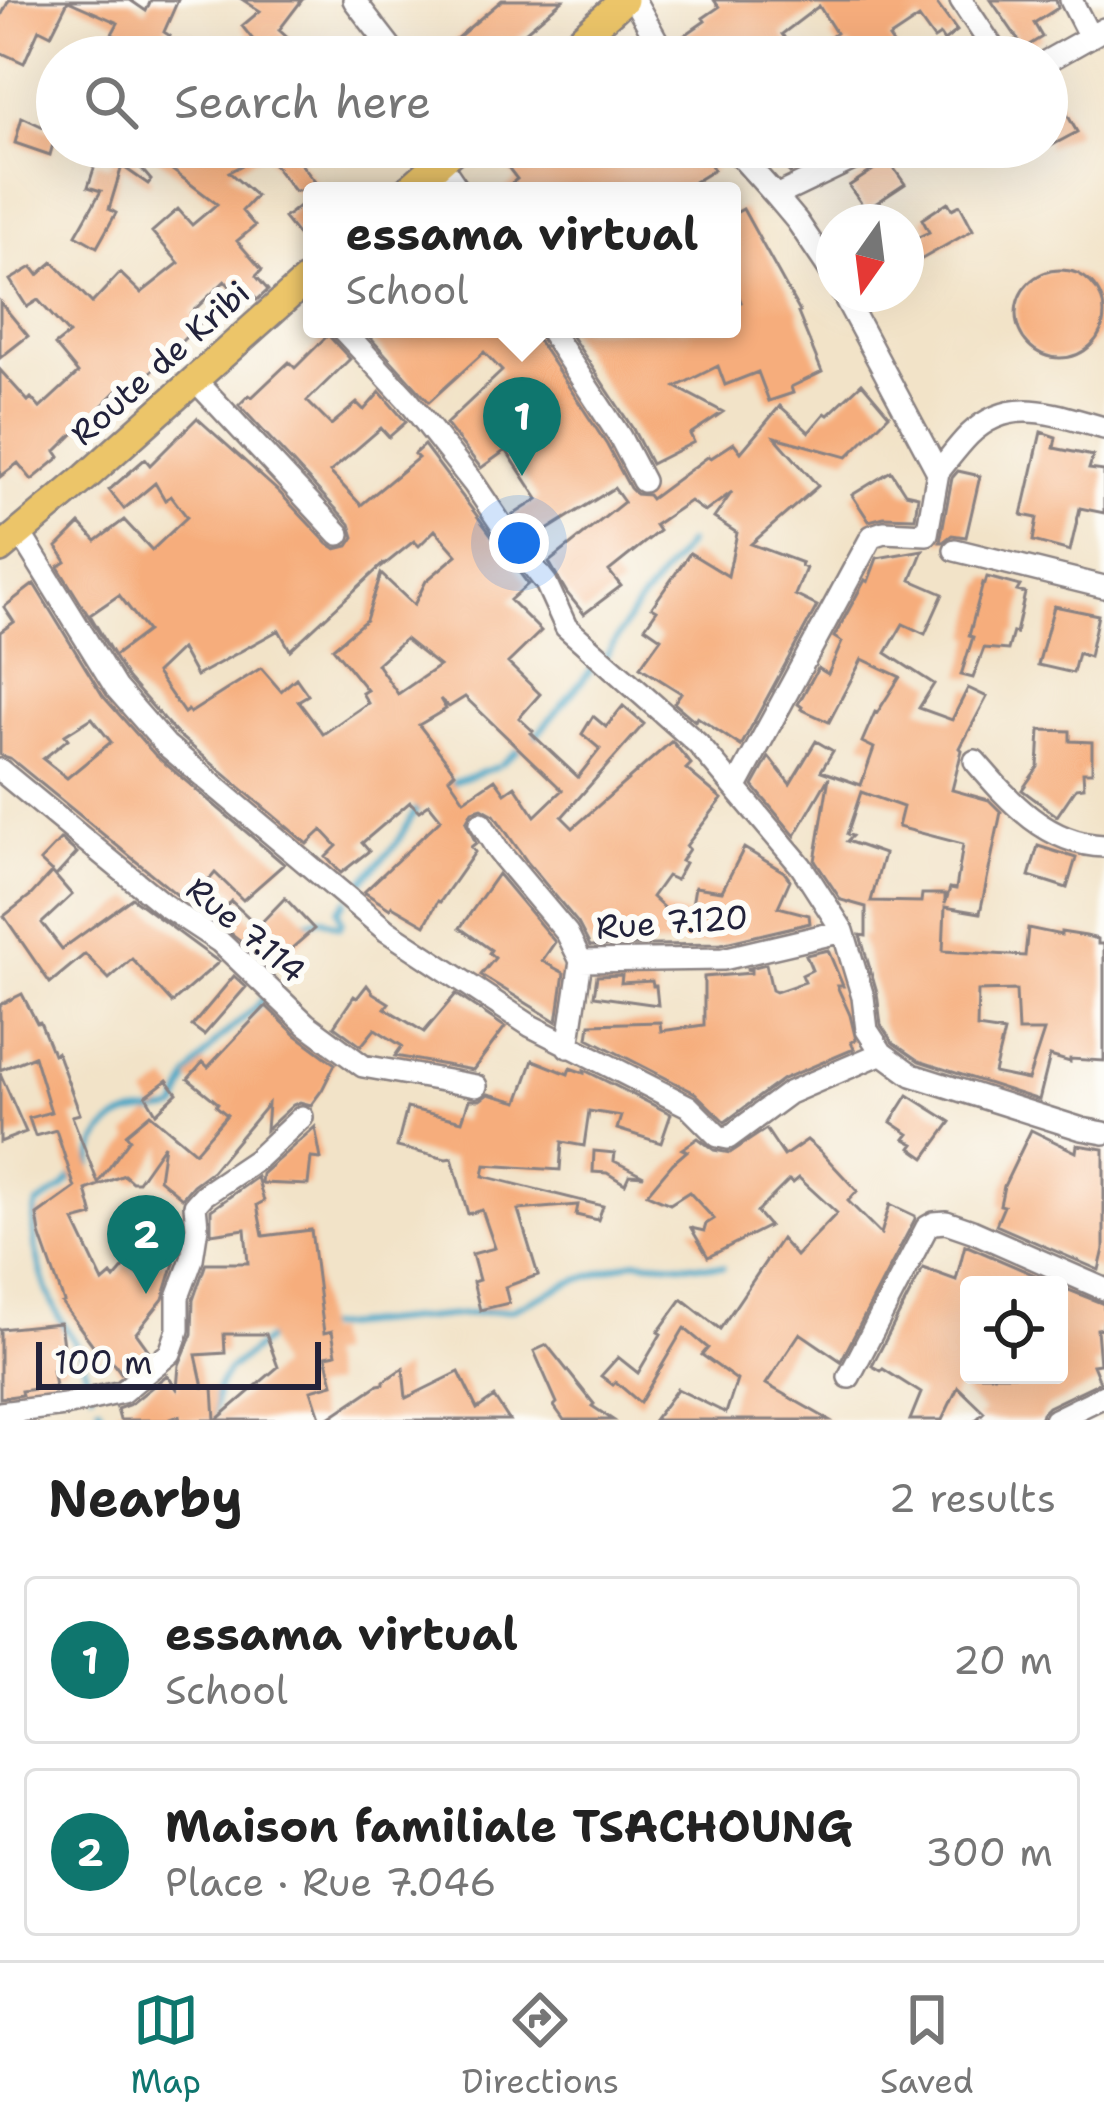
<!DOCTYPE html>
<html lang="en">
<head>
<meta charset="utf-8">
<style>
  :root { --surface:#fff; --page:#f6f6f6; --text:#222; --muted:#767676; --line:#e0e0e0; --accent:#0f766e }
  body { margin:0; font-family:"Shantell Sans",sans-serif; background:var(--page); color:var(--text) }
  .controls { position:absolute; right:36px; bottom:36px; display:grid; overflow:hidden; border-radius:12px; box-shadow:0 12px 48px #0002 }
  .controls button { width:108px; height:108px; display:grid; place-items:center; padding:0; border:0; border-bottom:3px solid var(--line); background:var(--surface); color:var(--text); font:60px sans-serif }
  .compass { position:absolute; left:816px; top:204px; width:108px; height:108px; border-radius:50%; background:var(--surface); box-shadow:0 12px 48px #0002; rotate:194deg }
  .scale { position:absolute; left:36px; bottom:30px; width:285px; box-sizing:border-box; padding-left:12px; border:6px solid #22223b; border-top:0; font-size:33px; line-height:42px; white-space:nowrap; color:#22223b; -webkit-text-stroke:9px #fdfcf7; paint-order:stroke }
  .you { position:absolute; left:519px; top:543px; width:42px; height:42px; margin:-30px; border:9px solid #fff; border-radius:50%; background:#1a73e8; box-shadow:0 0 0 18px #1a73e833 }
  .badge { display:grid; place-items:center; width:78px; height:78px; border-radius:50%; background:var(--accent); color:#fff; font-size:39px; font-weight:700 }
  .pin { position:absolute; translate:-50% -99px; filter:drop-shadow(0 3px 6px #0008) }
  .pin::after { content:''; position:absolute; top:63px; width:42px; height:36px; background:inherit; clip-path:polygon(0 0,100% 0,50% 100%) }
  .popup { position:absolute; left:303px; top:182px; width:438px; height:156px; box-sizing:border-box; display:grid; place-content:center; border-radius:12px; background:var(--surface); filter:drop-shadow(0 3px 9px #0005); font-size:39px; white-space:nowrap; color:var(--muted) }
  .popup b { font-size:45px; color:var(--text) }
  .popup::after { content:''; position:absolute; left:50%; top:100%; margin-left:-24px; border:24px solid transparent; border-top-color:var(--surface) }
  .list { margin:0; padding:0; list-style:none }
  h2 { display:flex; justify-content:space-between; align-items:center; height:156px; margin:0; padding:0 48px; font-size:51px }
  h2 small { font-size:39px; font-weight:400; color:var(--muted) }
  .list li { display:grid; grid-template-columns:78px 1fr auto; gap:36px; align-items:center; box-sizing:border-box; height:168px; margin:0 24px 24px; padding:0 24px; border:3px solid var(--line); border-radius:12px }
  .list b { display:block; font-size:45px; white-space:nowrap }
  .list p { margin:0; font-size:39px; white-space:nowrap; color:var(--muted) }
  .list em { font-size:39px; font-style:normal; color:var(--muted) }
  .icon { flex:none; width:66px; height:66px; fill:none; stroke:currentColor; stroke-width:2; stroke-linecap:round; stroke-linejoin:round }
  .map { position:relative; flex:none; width:1104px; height:1420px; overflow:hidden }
  .search { position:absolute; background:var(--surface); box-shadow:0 12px 48px #0002; left:36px; right:36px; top:36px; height:132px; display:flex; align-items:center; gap:30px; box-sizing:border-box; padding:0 42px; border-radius:66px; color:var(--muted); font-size:45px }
  .sheet { height:540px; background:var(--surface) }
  nav { display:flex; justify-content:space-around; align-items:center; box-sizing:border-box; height:168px; border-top:3px solid var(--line); background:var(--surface); font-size:33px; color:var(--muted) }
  nav a { display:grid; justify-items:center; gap:6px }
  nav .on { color:var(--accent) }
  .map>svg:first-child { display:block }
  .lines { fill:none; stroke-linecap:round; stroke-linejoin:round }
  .stream { stroke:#46a6c5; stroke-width:6 }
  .building { fill:#f6ad7c; fill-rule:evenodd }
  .minor-casing { stroke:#8a8282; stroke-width:26 }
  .major-casing { stroke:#8a8282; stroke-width:32 }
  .minor { stroke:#fff; stroke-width:21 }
  .major { stroke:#ecc569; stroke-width:27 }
  .labels { text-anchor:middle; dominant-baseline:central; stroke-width:12; stroke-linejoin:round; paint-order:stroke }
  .street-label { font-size:33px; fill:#22223b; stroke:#fdfcf7 }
</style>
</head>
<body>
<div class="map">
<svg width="1104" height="1420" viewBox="0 0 1104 1420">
  <rect width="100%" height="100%" fill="#fdfcf7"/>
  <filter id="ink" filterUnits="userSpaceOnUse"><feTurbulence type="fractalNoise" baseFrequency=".00833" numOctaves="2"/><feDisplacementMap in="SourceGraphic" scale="24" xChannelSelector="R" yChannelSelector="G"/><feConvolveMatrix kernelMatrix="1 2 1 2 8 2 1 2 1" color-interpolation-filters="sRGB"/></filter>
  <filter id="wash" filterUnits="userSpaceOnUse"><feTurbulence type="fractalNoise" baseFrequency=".004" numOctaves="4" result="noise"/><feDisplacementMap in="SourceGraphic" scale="48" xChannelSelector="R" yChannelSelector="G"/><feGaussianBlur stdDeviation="2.7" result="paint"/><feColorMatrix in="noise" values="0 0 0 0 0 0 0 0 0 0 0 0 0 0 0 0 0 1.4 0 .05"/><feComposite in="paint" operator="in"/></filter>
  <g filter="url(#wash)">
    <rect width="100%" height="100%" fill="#f2e3c8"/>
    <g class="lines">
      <!-- stream -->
      <path class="stream" d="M606,656L635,609L688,543
        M501,764L536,736L596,664
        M449,784L496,767
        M351,894L396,844L419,805
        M307,922L321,918L340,927L342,922L338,910L346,901
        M86,1169L91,1165C94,1134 114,1114 146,1112C158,1111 164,1113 177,1108L189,1076L216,1042L257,1006L263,998L264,989
        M74,1174L63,1188L37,1205C26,1234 44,1287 58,1315C63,1326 72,1336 78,1347C85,1361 85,1378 92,1392
        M317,1328L511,1310L569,1283L635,1261L723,1267
        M99,1406L105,1420
        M212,1420L218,1387L228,1370L270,1337"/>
    </g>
    <g id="blocks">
      <!-- building -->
      <path class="building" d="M9,0H130L146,11L151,0H178L164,32L170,36L158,56H152L132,45L126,57L112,51L119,38L112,34L118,23L68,1L51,35L39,29L24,63L0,52V18Z
        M243,0H302L279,30L309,57H261L251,44L254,41L242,26L260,11Z
        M502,0H563L506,48L514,57H461L450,44Z
        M714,0H934L957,31L944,41L940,35L934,39L919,18L889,38L895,47L889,51L893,57H857L849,45L841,50L831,37L836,33L819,6L782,34L798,57H681L675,42L705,21L703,18L719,7Z
        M991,0H1056L1058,8L1034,23L1042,37L1024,48Z
        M1047,79L1077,132L1047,148Z
        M22,117L56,133L50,155L15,143Z
        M122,147H128L127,152L151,180L148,184L122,166L109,209L116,213L97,247L76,235L101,191L88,187L96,162L109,166Z
        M142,147H288L322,191H294L265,153L229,172L256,196L242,211L255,226L237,241L262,270L256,276L268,290L257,300L244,286L236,293L225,281L191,313L201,322L172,351L174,352L141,380L138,377L127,388L124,384L56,451L60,457L32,480L18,463L0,477V370L28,401L31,398L40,408L78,373L55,345L69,334L38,300L27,307L10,280L32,267L38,275L53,262L92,303L120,273L141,293L179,263L152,232L178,209L192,225L217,204Z
        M507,147H700L714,170L680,191H502L517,179L498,154Z
        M752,147H826L790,173L775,156L767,163Z
        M888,160L905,184L866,210L849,186Z
        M312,196V253L284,218Z
        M948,202L952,209L960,205L973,230L906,268V243L929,232L922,219Z
        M743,209L800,312L798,313L822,372L791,387L793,393L769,401L758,372L725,385L718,366L676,387L723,412L690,434L694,442L651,464L633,429L567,329H732V305L741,302L732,278V215Z
        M1016 314a44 44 0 1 1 88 0a44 44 0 1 1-88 0Z
        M0,302L28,336L0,358Z
        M362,329H534L536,337L607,445L630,488L636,494L648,495L651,499L709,456L711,458L734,443L741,452L780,406L809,432L825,413L828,415L862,383L889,415L847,457L775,437L818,486L751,544L802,563L801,566L806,568L795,595L817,606L741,746L697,717L695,721L674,703L681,693L640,667L661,638L645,627L657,610L652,607L690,553L728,576L737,533L714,518L732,492L705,512L690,501L655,525L659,531L609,571L621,586L584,614L567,593L549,562L624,502L614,488L531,540L513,515L538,499L506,450L481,468L446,424L502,371L484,352L429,402Z
        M328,335L350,359L307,401L331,425L357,403L364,410L380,392L406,422L389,437L381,428L330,472L361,505L418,458L414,454L424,445L528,584L510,600L541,631L508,663L540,694L519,718L533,731L531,733L578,777L600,749L582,734L593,716L606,727L623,706L644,724L562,817L573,828L672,741L691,764L686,769L722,799L686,846L689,849L681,861L685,863L676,880L667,876L652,897L666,910L690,917L695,887L722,891L744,848L784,872L790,880L778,907L809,915L810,923L721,944L590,946L578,923L528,863L494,815L482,808L472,811L466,822L476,843L471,847L475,852L440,902L438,901L425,925L392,906L390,909L364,892L441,819L429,804L419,811L410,802L362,843L369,851L341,873L326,857L337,846L322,830L307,844L177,734L128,679L58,567L66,562L57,547L80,524L96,541L124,520L152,550L187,517L171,496L165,500L155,483L124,509L109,490L145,459L150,465L197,418L279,492L328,544L336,549L348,546L354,537L350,524L239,405L249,395L252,397L289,362L295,368ZM435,530L457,555L426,581L414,605L381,574L366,620L333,648L367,690L362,693L368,703L323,734L298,701L308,695L296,678L281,691L261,668L190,713L188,710L184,713L156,673L181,649L196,676L279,630L290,650L384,563L383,566L414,541L419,546ZM119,595L147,631L114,656L90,615ZM405,639L439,666L398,694L377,664ZM465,697L562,790L535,816L515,786L505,793L495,779L464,800L449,778L455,772L419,725L446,709L440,699L449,707Z
        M1041,432L1056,437L1054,448L1093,456L1089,469L1104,471V513L1080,508L1070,551L1033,541L1037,518L1022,515Z
        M891,471L905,493L918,496L915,518L884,517L869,521L852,495Z
        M958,471L980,476L966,537L952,535L943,542H940L952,478Z
        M923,550L911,580L943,594L925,634L903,624L886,653L934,684L919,708L952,720L968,688L987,697L960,748L962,750L952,790L989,800L1001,812L980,913L945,907L943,951L1025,956L1028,928L1061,935V932L1086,936L1098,939V944H1104V1061L1070,1059V1062L1050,1056L1039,1100L919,1061L893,1043L881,1025L877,993L860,935L866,936V907L841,900L815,861L829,777L795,836L753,786L769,757L790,784L816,741L833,751L821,771L861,785L874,748L862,742L875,712L877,713L900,677L862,659L829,722L801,709L802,707L798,704L818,668L828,674L842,642L834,637L865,580L868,582L877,558ZM861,792L903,807L898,827L963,844L956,889L950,888L945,904V894H922L921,902L871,901L884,854L847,841L852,836L847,834ZM1016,990L1018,1031H1044L1028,1080L994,1073L1004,1032L977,1028L978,991Z
        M987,577L1020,586L1017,591L1025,593L1016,633L1013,632L1008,650L984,648L973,678L961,675L973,637L969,636L983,583L985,584Z
        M34,584L103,696L155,755L284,864L243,900L215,873L199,892L193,887L182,899L10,758L0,755V632L14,622L4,607ZM92,718L111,742L67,778L43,759L68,739L65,735Z
        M1054,606L1098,615L1089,657L1078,653L1073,673L1038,665Z
        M1040,730L1070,731V741L1092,742V772H1083L1084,787L1076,788L1057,816L1022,790L1038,767Z
        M61,839L77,853L56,876L40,861Z
        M1038,846L1076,858L1067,888L1029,876Z
        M52,872L72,895L42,923L62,949L132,898L219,962L172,1003L132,959L109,979L85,954L50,983L4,916L31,895Z
        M498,874L555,942L542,961L564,973L557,1022L481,975L495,958L489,953L491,950L460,928Z
        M285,898L314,929L275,963L269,960L265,964L254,954L264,942L254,932L242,942L214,920L231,901L258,926Z
        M828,950L843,986H837L850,1015L856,1040L851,1042L854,1049L783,1079L725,1122L695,1093L588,1038L590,1024L660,1022L661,1031L704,1025V977L751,973V970L746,969L766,964L772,990L776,992L805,982L802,975L812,970L806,955Z
        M622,975L621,983L652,981L653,986H656L658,1005L594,996L597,976Z
        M234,976L246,987L204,1035L192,1026Z
        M367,985L373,993L389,1003L385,1008L424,1032L456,994L505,1027L473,1070L395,1056L402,1046L375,1029L361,1046L334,1026L354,996L357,998Z
        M22,994L37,1023L40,1022L53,1054L57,1052L80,1114L72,1116L98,1183L130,1139L126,1134L150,1114L195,1152L227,1115L216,1106L218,1103L188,1079L203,1062L208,1067L266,1006L296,1035L335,1064L322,1090L311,1105L300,1102L293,1105L266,1130L268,1104L212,1171L193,1185L182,1198L159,1179L164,1145L138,1182H132L124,1175L86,1190L93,1216L74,1221L103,1282L111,1275L114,1279L126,1265L140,1276L145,1263H174L163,1299L136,1333L149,1351L121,1373L103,1348L98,1352L62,1303L64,1302L40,1234L37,1215L75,1188L56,1130L35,1136L29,1118L51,1112L34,1056L0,1070V1005Z
        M533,1060L568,1074L570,1068L584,1073V1070L671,1114L661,1143L617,1129L621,1116L589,1111L584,1146L562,1142L560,1170L485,1165L483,1176L603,1206L598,1220L576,1215L578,1205L518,1210L538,1275L505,1287L509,1303L480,1310L473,1282L479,1280L472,1254L495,1248L482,1210L468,1214L452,1158L446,1159L397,1147L407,1108L462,1121L469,1100H480L488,1094L518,1102Z
        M0,1073L26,1132L0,1142Z
        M167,1080L177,1093L156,1113L146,1096Z
        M908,1095L951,1122L925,1158L911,1148L914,1144L905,1139L909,1134L891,1122Z
        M315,1127L321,1159L311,1158L308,1185L261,1183L262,1174Z
        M766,1129L784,1156L807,1140L820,1151L857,1191L848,1201L881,1234L890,1204L915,1216V1219L841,1361L800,1333L766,1384L829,1420H654L677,1389L726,1413L737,1380L702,1355L708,1348L684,1328L640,1403L616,1382L613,1385L601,1376L618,1357L638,1373L661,1334L658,1332L682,1299L720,1329L781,1239L796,1256L837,1213L799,1178L793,1183L789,1180L757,1212L769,1226L708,1257L691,1228L704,1231L706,1224L714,1219L689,1192L670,1204L647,1194L673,1163L687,1151L682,1149L698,1138L714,1150L730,1153Z
        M1031,1130L1076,1152L1077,1145L1104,1149V1249L1099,1270L996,1225L1004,1206L1000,1205L1004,1186Z
        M594,1151L615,1153L614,1161L644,1176L629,1175L625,1184L607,1173L593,1172Z
        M257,1177L264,1201L257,1205L263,1236L311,1230L324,1333L332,1331L336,1354L326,1356L333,1384L311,1390L321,1420H216L278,1367L266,1334H224L225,1353L196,1355L203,1387L213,1388L215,1420H180L179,1416L168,1420H120L117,1409L131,1404L167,1375L177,1389L179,1365L192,1334L193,1300L206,1263H248L245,1229L211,1234V1210Z
        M154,1211L181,1215L180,1237L153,1241L158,1229L152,1228Z
        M965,1245L1058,1285H969V1375H1059V1286L1104,1304L1103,1328L1097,1329L1100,1364L1093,1365L1100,1382L1048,1407L1042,1413L1040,1420H976L984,1412L958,1387L942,1420H910L921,1393L883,1369L881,1371L872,1366L923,1268L956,1280Z
        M60,1323L66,1368L52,1370L55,1386L21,1391L22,1395L0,1398V1329Z
        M547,1345L594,1404L592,1406L613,1420H564L554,1406L557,1403L534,1351Z
        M403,1368L406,1398L459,1372L477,1409L494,1397L509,1420H326L378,1385L384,1384V1381Z"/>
    </g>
  </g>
  <g filter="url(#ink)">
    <use href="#blocks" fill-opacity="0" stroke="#8a8282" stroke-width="3"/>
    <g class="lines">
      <defs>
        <path id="minor" d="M354,0L398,57
          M634,0L666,57
          M961,0L999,57
          M1071,0L1090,37
          M1047,61L1104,29
          M732,147L776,196L878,147
          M440,163L459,191
          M776,196L797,221L834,276
          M843,294L938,472C948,460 958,446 969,435C1011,394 1055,415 1104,428
          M342,329L407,399L474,484L507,533L546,583L566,627L698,744L801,866L843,931
          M549,329L620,437L643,481
          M196,381L339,534
          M20,533L116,688L166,745L387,931L531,1026L688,1106L718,1136L728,1138L789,1093L882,1053
          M955,550L1104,587
          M975,761C1010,802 1047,844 1104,846
          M0,770L164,905L220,942L306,1024L363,1066L476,1086
          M736,787L872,536L884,532L927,534L938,472
          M481,823L499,852L567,933L581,961
          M568,1047L581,961L723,959L843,931L863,997L867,1030L882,1053L912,1075L1082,1129L1104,1133
          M849,1377L927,1227L934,1223L946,1222L972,1231L1104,1289
          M0,1413L65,1405L122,1392L170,1353L178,1330V1297L192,1259L197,1227L195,1205L204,1195L256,1160L302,1117
          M1055,1420L1104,1396"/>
        <path id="major" d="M560,57L624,0
          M407,191L457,147
          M0,549L86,477L312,275"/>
      </defs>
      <!-- minor casing -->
      <use href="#minor" class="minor-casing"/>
      <!-- major casing -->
      <use href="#major" class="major-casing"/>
      <!-- minor -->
      <use href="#minor" class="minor"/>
      <!-- major -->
      <use href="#major" class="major"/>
    </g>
  </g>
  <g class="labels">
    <!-- street labels -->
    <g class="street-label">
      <text transform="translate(160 363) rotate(-42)">Route de Kribi</text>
      <text transform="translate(672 922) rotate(-4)">Rue 7.120</text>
      <text transform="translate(246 930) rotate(40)">Rue 7.114</text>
    </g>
  </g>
</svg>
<div class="controls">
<button><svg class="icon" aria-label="locate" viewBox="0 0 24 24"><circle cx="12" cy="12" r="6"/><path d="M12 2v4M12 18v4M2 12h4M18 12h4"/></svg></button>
</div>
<svg class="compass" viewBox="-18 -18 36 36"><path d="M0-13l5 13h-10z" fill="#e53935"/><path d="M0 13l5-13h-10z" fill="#767676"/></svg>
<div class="scale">100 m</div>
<div class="you"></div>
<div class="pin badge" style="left:522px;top:476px">1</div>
<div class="popup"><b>essama virtual</b>School</div>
<div class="pin badge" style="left:146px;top:1294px">2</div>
<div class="search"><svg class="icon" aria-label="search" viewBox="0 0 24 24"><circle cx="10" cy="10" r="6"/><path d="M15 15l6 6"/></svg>Search here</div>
</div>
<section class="sheet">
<h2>Nearby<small>2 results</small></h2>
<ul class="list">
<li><span class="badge">1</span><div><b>essama virtual</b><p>School</p></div><em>20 m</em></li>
<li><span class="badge">2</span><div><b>Maison familiale TSACHOUNG</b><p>Place · Rue 7.046</p></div><em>300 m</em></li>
</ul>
</section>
<nav>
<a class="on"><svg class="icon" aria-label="map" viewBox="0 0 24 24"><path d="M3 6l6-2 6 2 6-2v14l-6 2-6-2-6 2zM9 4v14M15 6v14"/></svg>Map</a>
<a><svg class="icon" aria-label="directions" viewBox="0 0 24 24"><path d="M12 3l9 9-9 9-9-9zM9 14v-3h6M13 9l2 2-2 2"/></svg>Directions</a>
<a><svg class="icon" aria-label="saved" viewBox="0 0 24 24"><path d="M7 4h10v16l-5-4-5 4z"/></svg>Saved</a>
</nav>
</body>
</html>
